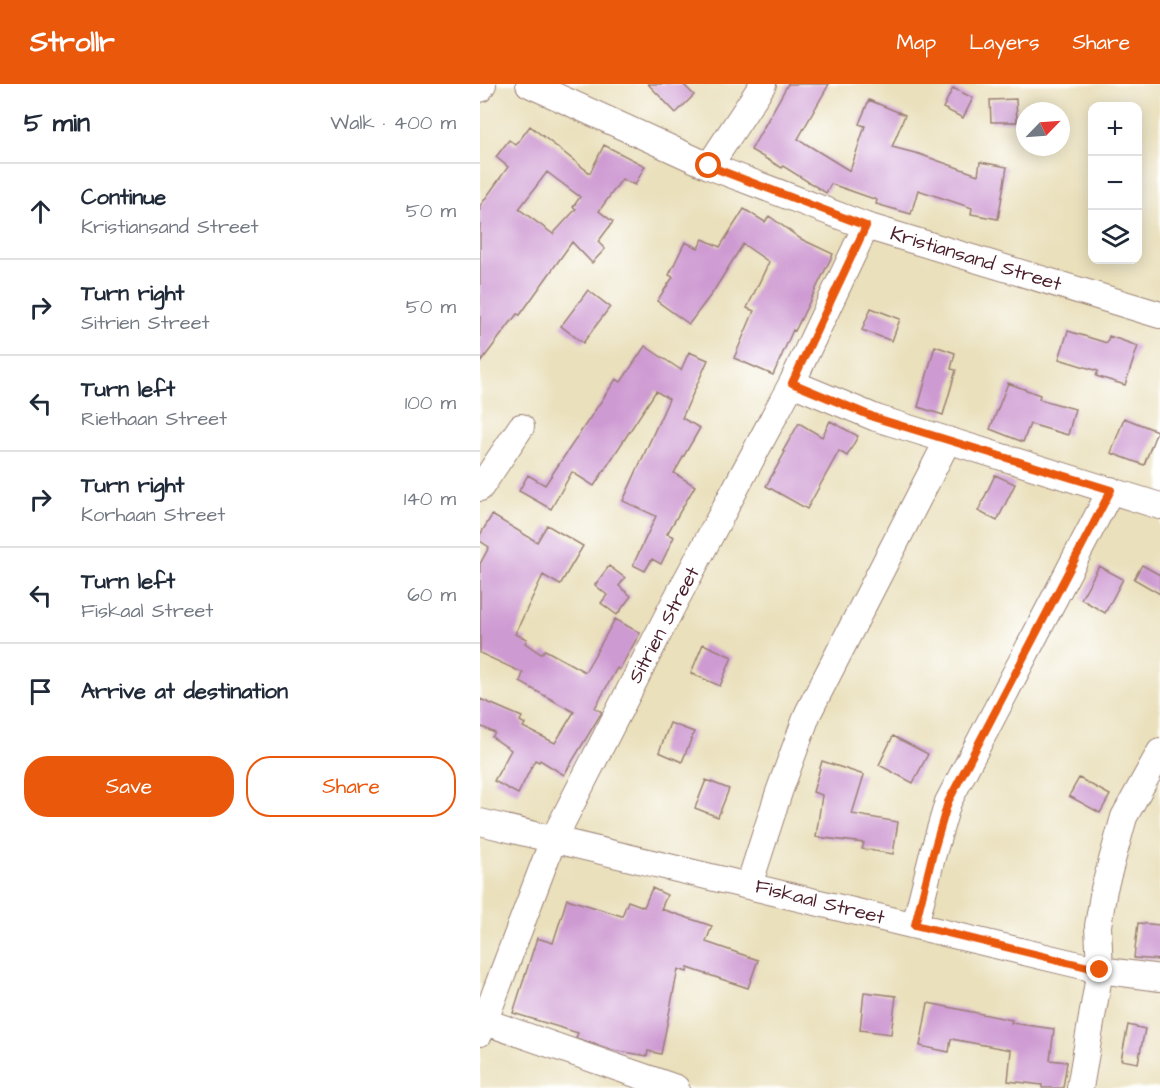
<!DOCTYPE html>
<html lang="en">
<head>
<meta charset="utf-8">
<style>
  :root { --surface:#fff; --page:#f2f2f3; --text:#1f2937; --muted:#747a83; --line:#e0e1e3; --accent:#ea580c }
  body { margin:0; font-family:"Architects Daughter",sans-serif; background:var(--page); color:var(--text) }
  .controls { position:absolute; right:18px; top:18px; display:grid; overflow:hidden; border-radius:12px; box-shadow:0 3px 15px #0003 }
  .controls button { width:54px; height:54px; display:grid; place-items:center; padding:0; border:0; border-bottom:2px solid var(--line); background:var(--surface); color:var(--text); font:30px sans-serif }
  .compass { position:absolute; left:536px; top:18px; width:54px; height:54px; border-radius:50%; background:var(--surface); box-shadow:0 3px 15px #0003; rotate:65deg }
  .stop { position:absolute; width:18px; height:18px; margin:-14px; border:4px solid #ea580c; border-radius:50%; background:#fff }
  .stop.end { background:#ea580c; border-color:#fff; box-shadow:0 2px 6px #0008 }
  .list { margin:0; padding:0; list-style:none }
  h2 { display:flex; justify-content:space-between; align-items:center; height:78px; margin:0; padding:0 24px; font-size:26px }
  h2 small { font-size:20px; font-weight:400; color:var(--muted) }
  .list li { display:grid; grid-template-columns:39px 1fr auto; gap:18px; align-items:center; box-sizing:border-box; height:96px; padding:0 24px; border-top:2px solid var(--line) }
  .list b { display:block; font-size:22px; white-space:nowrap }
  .list p { margin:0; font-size:20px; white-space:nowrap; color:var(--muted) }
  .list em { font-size:20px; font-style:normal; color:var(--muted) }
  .actions { display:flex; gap:12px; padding:18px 24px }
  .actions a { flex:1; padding:14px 0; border:2px solid var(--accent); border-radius:24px; text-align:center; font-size:21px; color:var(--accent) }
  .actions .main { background:var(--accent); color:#fff }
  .icon { flex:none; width:33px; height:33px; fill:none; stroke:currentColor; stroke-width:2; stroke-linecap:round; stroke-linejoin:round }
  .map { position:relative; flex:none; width:680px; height:1004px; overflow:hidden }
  header { display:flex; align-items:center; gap:36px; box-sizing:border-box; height:84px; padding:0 30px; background:var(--accent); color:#fff }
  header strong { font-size:28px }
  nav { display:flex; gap:33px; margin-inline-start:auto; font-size:21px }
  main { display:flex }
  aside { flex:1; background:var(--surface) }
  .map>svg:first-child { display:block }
  .building { fill:#ce9ad2; fill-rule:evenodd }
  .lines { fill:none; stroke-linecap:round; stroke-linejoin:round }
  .minor-casing { stroke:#9a8074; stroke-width:28 }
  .minor { stroke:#fff; stroke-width:26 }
  .route { stroke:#ea580c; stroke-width:8 }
  .labels { text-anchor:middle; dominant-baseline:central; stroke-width:4.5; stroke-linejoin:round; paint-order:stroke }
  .street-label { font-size:20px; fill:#4a1f2b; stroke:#fff }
</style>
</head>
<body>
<header>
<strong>Strollr</strong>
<nav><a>Map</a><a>Layers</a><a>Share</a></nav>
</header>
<main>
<aside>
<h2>5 min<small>Walk · 400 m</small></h2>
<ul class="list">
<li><svg class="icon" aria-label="ahead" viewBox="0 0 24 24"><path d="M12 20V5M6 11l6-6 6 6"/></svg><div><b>Continue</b><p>Kristiansand Street</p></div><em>50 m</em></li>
<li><svg class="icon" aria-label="right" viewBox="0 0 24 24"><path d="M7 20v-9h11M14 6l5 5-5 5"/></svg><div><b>Turn right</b><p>Sitrien Street</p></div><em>50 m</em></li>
<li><svg class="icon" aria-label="left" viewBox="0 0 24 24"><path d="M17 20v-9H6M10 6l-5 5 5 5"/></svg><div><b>Turn left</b><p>Riethaan Street</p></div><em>100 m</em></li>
<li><svg class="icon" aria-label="right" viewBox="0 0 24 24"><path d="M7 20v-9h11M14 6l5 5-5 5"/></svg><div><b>Turn right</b><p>Korhaan Street</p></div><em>140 m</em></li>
<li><svg class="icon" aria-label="left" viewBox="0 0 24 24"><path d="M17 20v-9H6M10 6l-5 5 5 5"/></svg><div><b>Turn left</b><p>Fiskaal Street</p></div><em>60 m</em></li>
<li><svg class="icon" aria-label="arrive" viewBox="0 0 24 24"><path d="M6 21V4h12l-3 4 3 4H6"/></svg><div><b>Arrive at destination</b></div></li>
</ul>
<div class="actions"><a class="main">Save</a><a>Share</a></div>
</aside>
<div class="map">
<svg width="680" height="1004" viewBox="0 0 680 1004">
  <rect width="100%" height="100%" fill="#fff"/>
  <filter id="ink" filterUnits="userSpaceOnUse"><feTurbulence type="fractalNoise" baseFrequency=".0167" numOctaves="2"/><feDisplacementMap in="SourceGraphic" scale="12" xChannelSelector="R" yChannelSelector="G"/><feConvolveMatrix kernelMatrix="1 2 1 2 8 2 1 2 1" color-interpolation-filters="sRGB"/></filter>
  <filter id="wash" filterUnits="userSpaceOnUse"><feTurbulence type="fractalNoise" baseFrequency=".008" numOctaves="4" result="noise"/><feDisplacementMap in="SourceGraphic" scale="24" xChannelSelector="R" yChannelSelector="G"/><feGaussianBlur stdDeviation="1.35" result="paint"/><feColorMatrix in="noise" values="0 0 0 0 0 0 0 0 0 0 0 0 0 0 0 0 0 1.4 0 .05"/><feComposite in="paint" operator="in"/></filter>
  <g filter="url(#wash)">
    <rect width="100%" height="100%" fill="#eae0bc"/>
    <g id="blocks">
      <!-- building -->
      <path class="building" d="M168,0H203L214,11L196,29Z
        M308,0H349L318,55L370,87L385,42L379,40L389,16L425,31L412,63L439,70L498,91L500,78L527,83L518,135L491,130L492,124L438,106L431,130L396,120L397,116L351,100L346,109L303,82L302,84L271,66Z
        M473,4L493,14L483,34L463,24Z
        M536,15L537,38H511L510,16Z
        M50,42L110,89L124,61L165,82L155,101L142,95L119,127L133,138L118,158L125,165L112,179L92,158L40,231L37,230L0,279V122L28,83L16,73L29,56L36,61ZM67,88L100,113L93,123L96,125L73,150L39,125Z
        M264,125L285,138L289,132L321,155L353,170L315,247L313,246L293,291L254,274L274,227L267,224L289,178L263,160L233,208L209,240L177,217L193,193L189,191L205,158L218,164L223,155L240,163Z
        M108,206L130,223L103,259L81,242Z
        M391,224L420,235L412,257L382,246Z
        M588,247L627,259L629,252L658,262L645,301L616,292L618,287L579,275Z
        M165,262L201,286L209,268L228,276L202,334L220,344L194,389L215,402L187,450L194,453L181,480L172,475L165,487L153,481L176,432L143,417L189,315L176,307L114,402L92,388L71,425L39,407L48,391L65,401L136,295L141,298Z
        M455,262L475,269L471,285L476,286L463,331L438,323Z
        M528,299L560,311L559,315L595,325L588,351L550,340L543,358L510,345Z
        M644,334L677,347L664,381L631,369Z
        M350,337L378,352L367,372L359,367L327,425L286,402L305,368L303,367L319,339L342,353Z
        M515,391L535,400L517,437L498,427Z
        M12,431L57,458L67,441L103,462L80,501L63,491L35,550L47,555L45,559L61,570L65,566L105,588L135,535L160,549L139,586L137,584L115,624L122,628L84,691L60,676L59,678L55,676L38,710L14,697L31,666L12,653L15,649L0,642V615L42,633L40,637L45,640L43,643L75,659L94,628L40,598L43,589L0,569V480L9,463L0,457V451Z
        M662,481L680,491V510L654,495Z
        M129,482L145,494L139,502L151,512L137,531L121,519L127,511L115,501Z
        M619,482L643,495L625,529L601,515Z
        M223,560L252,573L240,602L211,589Z
        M190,639L214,648L202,678L179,668Z
        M413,652L448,670L433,699L399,681Z
        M342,677L384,691L372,730L418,738L413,770L382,765L384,759L336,753L342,711L333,708Z
        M599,694L630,711L620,729L589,712Z
        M226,696L249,705L238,733L215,724Z
        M172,804L187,811L181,825L232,842L226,858L278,876L268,904L208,884L207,888L198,885L181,970L168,967L167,972L133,966L96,954L98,949L33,929L57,854L73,859L87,815L142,832L148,817L164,823Z
        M658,839L680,841V876L654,874Z
        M384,908L416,912L411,950L380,946Z
        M448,919L532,936L531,939L574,945L570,976L587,978L583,1004H562V1001L528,997L531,966L471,955L469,968L440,962Z
        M648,941L665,945L658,979L641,976Z"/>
    </g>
  </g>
  <g filter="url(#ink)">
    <use href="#blocks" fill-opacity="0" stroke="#9a8074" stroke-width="1.5"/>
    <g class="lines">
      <defs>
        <path id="minor" d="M49,0L229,82L386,142L680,231
          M0,5L3,0
          M229,82L283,0
          M312,299L396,334L680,422
          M0,404L41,343
          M0,738L620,886L680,894
          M269,801L299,708L328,629L468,356
          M435,841L452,773L468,718L631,406
          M0,936L196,1004
          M0,949L73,756L192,523L312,299L386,142
          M600,1004L620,886L618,842L624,805L644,733L680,668"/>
      </defs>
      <!-- minor casing -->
      <use href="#minor" class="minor-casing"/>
      <!-- minor -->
      <use href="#minor" class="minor"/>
    </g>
  </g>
  <g class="lines" filter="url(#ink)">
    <!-- route -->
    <path class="route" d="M229,82L386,142L312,299L396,334L631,406L468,718L452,773L435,841L620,886"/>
  </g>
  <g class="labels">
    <!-- street labels -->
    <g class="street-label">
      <text transform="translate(496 175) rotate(17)">Kristiansand Street</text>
      <text transform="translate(184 541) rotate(-62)">Sitrien Street</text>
      <text transform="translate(340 818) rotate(14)">Fiskaal Street</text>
    </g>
  </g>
</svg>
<div class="controls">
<button>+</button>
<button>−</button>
<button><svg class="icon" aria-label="layers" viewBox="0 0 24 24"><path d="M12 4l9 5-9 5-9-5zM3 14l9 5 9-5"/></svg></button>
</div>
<svg class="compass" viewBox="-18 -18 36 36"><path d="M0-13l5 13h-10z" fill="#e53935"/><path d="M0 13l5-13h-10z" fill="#747a83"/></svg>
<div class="stop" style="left:229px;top:82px"></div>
<div class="stop end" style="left:620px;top:886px"></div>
</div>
</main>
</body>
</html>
